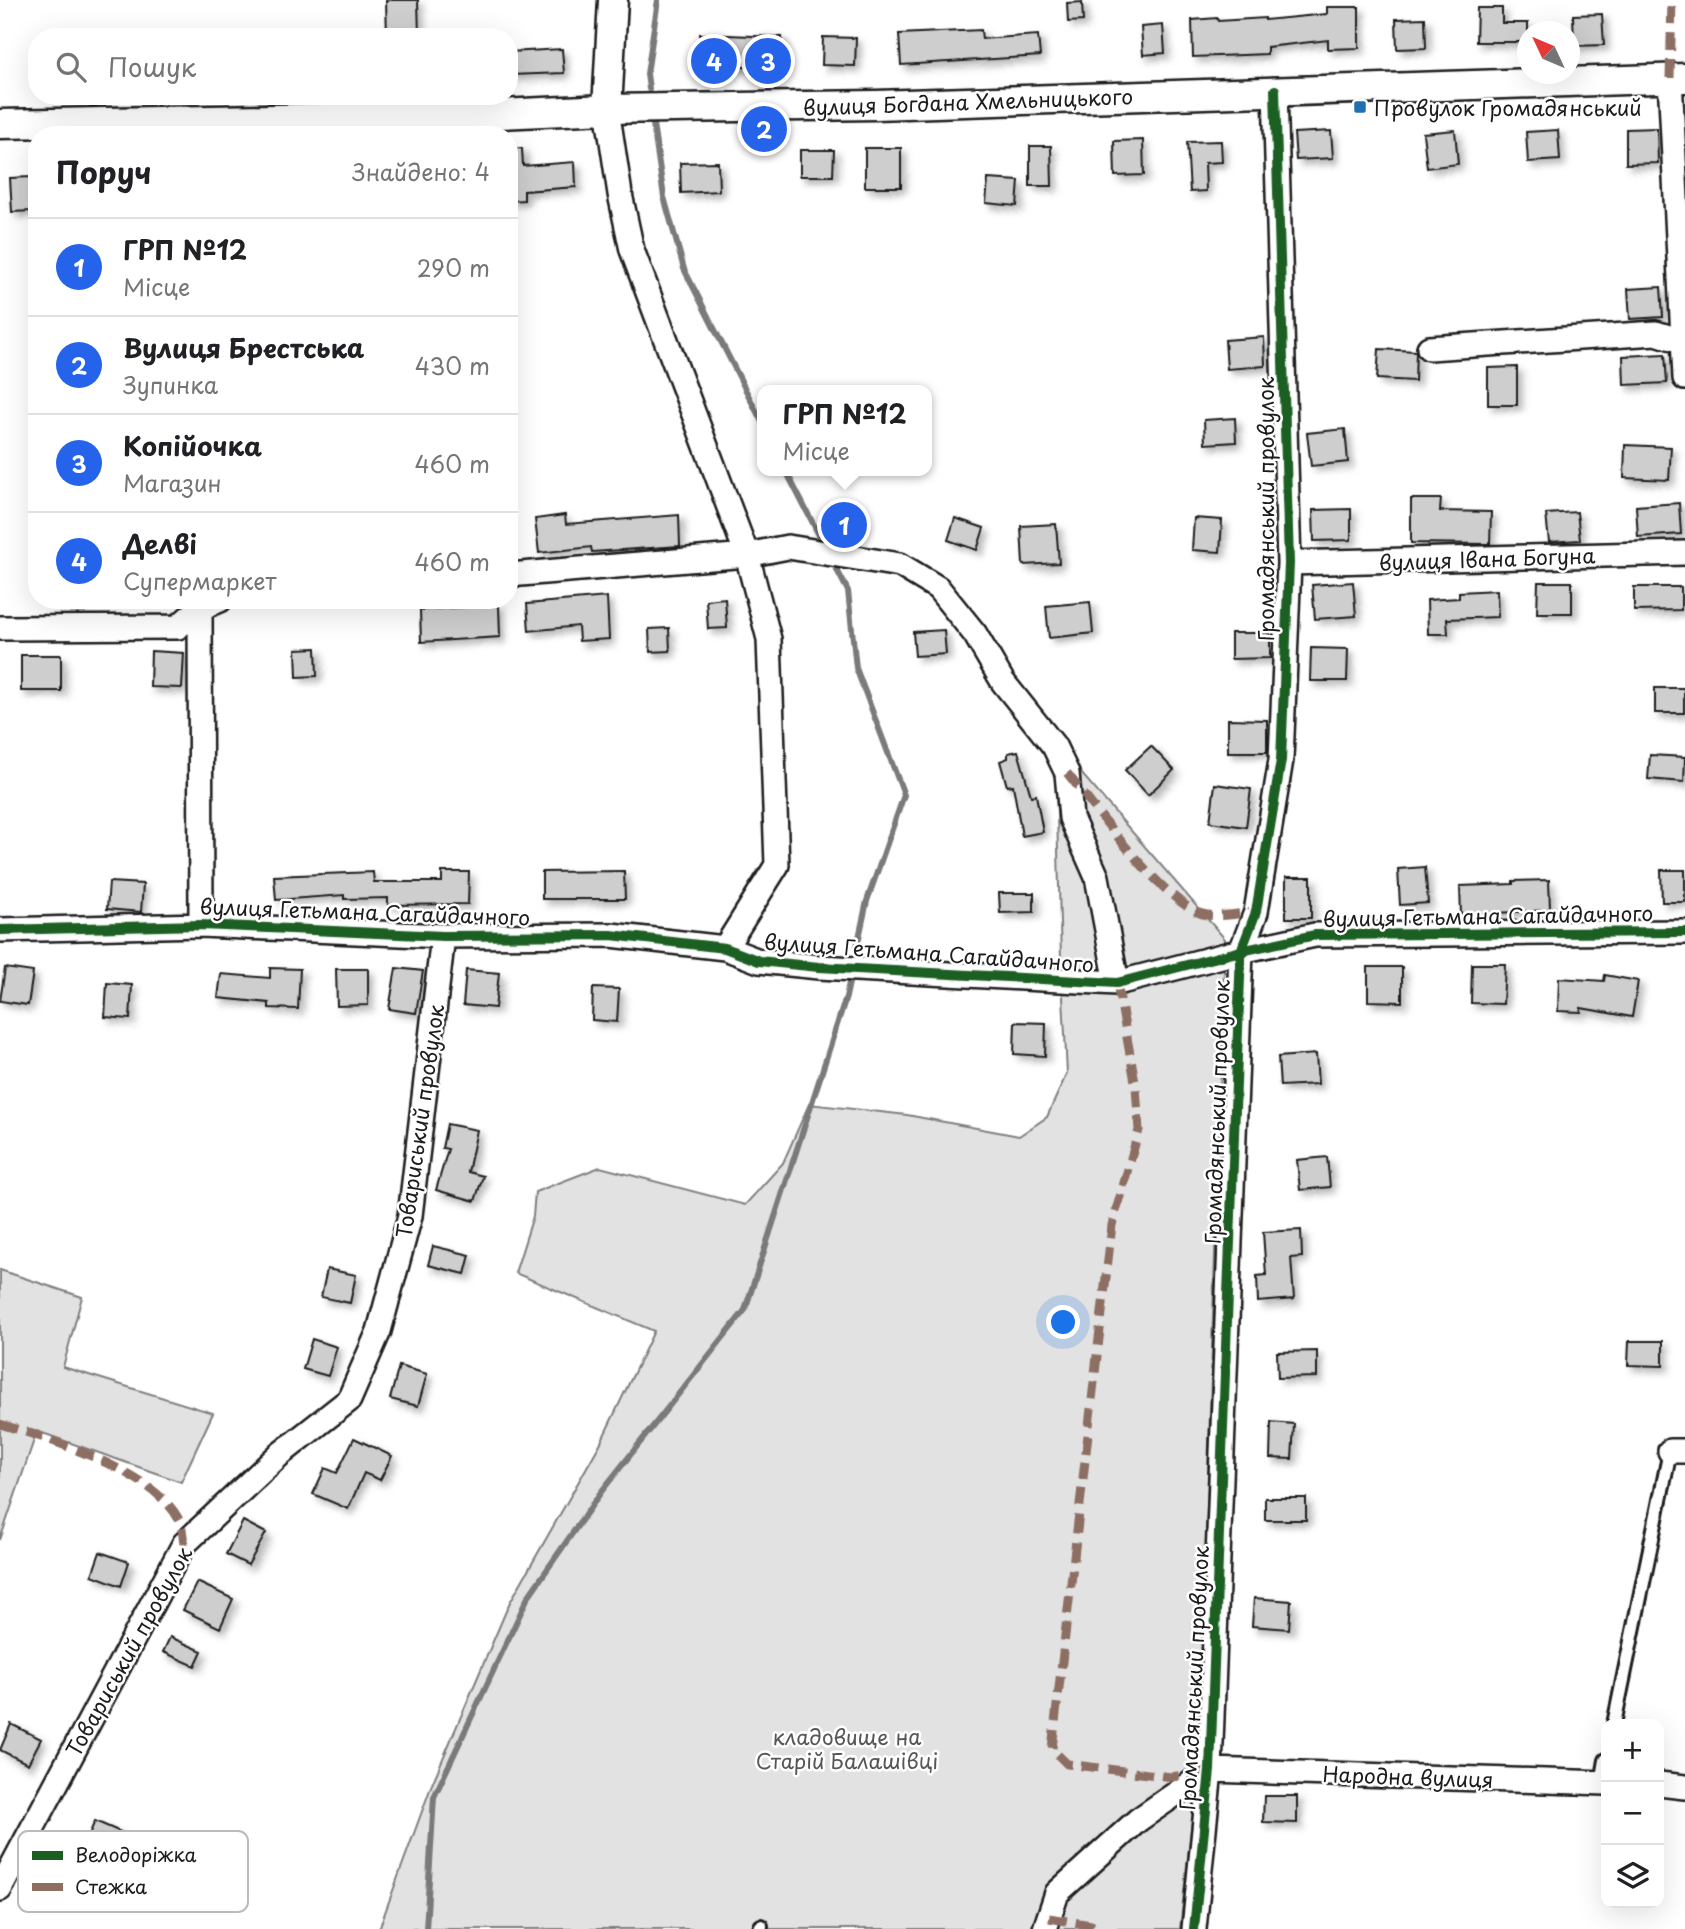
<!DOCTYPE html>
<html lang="uk">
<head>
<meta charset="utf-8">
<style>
  :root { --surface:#fff; --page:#f6f6f6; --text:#202124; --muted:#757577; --line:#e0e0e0; --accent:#2563eb }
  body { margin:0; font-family:"Playpen Sans",sans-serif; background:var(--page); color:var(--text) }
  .controls { position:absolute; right:21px; bottom:21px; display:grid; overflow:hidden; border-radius:14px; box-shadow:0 7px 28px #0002 }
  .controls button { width:63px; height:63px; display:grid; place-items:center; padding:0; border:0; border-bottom:2px solid var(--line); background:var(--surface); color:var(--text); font:35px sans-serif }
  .compass { position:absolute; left:1517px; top:21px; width:63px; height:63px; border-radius:50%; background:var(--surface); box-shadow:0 7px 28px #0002; rotate:314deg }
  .you { position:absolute; left:1064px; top:1323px; width:24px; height:24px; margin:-18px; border:5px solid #fff; border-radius:50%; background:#1a73e8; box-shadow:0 0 0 10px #1a73e833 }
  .badge { display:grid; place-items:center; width:46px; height:46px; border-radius:50%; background:var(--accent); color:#fff; font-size:23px; font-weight:700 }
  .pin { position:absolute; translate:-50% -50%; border:4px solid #fff; box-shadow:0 2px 7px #0006 }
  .popup { position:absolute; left:757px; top:385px; width:175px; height:91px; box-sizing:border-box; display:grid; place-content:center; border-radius:14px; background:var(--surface); filter:drop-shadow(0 2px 5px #0005); font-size:23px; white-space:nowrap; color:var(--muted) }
  .popup b { font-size:26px; color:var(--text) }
  .popup::after { content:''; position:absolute; left:50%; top:100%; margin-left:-14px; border:14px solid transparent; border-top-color:var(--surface) }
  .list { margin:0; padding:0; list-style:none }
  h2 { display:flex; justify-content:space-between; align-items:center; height:91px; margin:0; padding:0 28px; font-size:30px }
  h2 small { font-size:23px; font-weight:400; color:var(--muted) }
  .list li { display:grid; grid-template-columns:46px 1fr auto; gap:21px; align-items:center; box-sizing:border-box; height:98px; padding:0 28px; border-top:2px solid var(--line) }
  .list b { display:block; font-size:26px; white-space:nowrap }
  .list p { margin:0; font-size:23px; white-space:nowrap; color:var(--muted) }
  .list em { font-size:23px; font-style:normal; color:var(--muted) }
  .icon { flex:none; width:38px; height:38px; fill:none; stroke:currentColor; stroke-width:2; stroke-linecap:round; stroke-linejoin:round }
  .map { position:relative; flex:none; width:1685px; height:1929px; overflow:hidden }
  .search { position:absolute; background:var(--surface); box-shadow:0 7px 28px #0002; left:28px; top:28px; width:490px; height:77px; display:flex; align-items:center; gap:18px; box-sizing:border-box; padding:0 24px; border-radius:28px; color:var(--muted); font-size:26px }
  .panel { position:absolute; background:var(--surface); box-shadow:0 7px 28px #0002; left:28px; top:126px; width:490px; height:483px; border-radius:28px }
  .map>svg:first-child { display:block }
  .green { fill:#e2e2e2; stroke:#7f7f7f; stroke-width:2 }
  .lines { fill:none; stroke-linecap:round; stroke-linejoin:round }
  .stream { stroke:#7a7a7a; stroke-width:6 }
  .building { fill:#cecece; stroke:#1c1c1c; stroke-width:2; filter:url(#shadow) }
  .service-casing { stroke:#1c1c1c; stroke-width:18 }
  .minor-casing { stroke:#1c1c1c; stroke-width:28 }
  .tertiary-casing { stroke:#1c1c1c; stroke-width:33 }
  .service { stroke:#fff; stroke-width:12 }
  .minor { stroke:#fff; stroke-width:23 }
  .tertiary { stroke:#fff; stroke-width:28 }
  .quiet { stroke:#8d6e63; stroke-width:9; stroke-dasharray:18 9; stroke-linecap:butt }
  .cycleway-casing { stroke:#fff; stroke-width:15 }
  .cycleway { stroke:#1b5e20; stroke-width:10 }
  .poi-dot { fill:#1f6fb2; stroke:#fff; stroke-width:2.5 }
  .labels { text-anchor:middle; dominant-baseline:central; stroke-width:5; stroke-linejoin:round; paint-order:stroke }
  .street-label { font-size:21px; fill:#1c1c1c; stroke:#fff }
  .poi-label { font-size:21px; fill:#1c1c1c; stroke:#fff; text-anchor:start }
  .park-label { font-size:21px; fill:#575757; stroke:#fff }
  .key { fill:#fff; stroke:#bbb; stroke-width:2 }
  .key-label { font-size:19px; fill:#1c1c1c }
</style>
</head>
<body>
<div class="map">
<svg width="1685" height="1929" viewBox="0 0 1685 1929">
  <defs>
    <filter id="shadow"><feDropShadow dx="5" dy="5" stdDeviation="3.5" flood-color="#0004"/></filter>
  </defs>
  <rect width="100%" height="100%" fill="#fff"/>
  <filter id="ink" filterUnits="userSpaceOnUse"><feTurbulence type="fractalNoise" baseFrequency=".0143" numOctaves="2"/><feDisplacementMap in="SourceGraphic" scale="14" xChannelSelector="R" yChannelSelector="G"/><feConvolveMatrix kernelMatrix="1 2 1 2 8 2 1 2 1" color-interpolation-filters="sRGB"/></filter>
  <g filter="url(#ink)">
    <!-- green -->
    <path class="green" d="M1055,743L1225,939L1199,1756L1180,1929H379L432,1784L509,1604L600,1444L654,1331L515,1273L533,1216L535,1192L600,1167L745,1205L783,1163L809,1104L907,1115L1019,1136L1047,1117L1067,1073L1061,959Z
      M0,1270L82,1297L63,1367L213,1413L181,1482L37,1431L0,1540Z"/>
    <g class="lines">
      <!-- stream -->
      <path class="stream" d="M649,89L647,74L658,0
        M653,124L664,197L684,269L762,422
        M786,471L820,537
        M837,570L848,591L856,668L904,795L867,901L857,947
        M426,1929L434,1797L528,1597L601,1492L745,1310L846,997L850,978"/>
    </g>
    <!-- building -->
    <path class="building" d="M386,0H418L419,37H387Z
      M1082,2L1083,21L1068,22L1067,3Z
      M1327,7H1359V48L1328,49V40L1267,47V54L1193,57L1192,20L1217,18L1218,21L1265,18V20L1327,14Z
      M1477,8H1502V23H1528V42H1476Z
      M1602,14L1604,45L1574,46L1573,15Z
      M1425,18L1426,48L1397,49L1396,19Z
      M1163,25L1165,53L1143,55L1141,27Z
      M981,30L982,39L1038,35L1040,56L901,65L899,34Z
      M700,34L782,37L781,67H729V71H701Z
      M823,37L856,38L855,66L822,65Z
      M562,49L564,73L509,75V52Z
      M1657,128L1658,163L1626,164V129Z
      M1455,130L1458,164L1427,168L1423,133Z
      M1558,130L1560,160L1528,162L1526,132Z
      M1331,131L1333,158L1296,160L1294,133Z
      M1143,140L1144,175L1115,176L1114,141Z
      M1221,141L1222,162L1205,163L1206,191L1190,192L1187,142Z
      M1030,146H1051L1052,186H1030Z
      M522,148L523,166L575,162L576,187L524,191V200L509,201V149Z
      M865,148H901V187H865Z
      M800,150H834L833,176H800Z
      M718,162L719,191L681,193L680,163Z
      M31,177L32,211L12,212L10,178Z
      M988,179L1019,181L1017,206L986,203Z
      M1661,287L1663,317L1630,319L1628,289Z
      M1264,337L1265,366L1227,369L1225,340Z
      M1379,349L1416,351L1415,381L1377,379Z
      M1665,354L1667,383L1624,385L1623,356Z
      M1517,367V405H1488V368Z
      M1235,418L1236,442L1205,444L1204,420Z
      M1345,429L1348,462L1311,466L1307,433Z
      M1625,445L1671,447L1669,480L1624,478Z
      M1411,499H1441L1440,511L1491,512L1490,544L1411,543Z
      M1679,503L1681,534L1638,537L1636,506Z
      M1351,509V540L1314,541L1313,510Z
      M847,511L858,530L841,539L831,520Z
      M1577,512L1580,540L1549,542L1546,514Z
      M565,515L566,524L679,515L680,546L592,552L591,547L539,553L535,519Z
      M955,518L984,528L977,550L948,540Z
      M1194,518L1222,520L1220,552L1192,550Z
      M1056,524L1059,563L1023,565L1021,526Z
      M1353,582L1356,616L1315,619L1312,585Z
      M1538,582H1572V613H1537Z
      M1634,587H1681V610L1634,611Z
      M1497,590L1498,617L1447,619L1448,634H1428L1427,600L1459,598V592Z
      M607,597L609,639L579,641L578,626L529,631L527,604Z
      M725,598L727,628L708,629L706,600Z
      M1090,602L1093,633L1049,638L1046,606Z
      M499,605L500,637L421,642L420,610Z
      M669,628L670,651L650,652L649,629Z
      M944,630L946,654L915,656L913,632Z
      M1231,633H1270V658L1231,659Z
      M316,648L317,676L297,677L296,649Z
      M1311,648L1348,649L1347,681H1310Z
      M151,651L184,653L182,688L150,687Z
      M21,655H61V691H21Z
      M1655,688H1684V713H1655Z
      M1228,719L1267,720V752H1228Z
      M1151,746L1174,770L1148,795L1125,770Z
      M1018,751L1031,796L1036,795L1043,832L1022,836L1013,785L1007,786L1000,761L1008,758V753Z
      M1650,755L1685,757L1684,782L1648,779Z
      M1215,784L1251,789L1246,827L1210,822Z
      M1425,867L1428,903L1400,905L1398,869Z
      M1661,870H1685V902H1662Z
      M624,871L625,899H542V872Z
      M373,872L374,882H442V872H469L468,904L388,905V898L344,899V895L276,900L274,876Z
      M1286,877H1311V918H1286Z
      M1549,880L1550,910L1461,915L1460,886L1513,884V881Z
      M109,882L143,884L141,912L107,909Z
      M999,893H1034V912L1000,913Z
      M1472,964H1505L1503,1004L1471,1003Z
      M1368,967H1402V1002L1368,1001Z
      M5,968L33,972L28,1005L0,1001Z
      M270,968L300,969L298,1009L269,1008V1003L218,998L221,974L270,978Z
      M396,968L423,971L416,1013L389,1009Z
      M336,969H368V1005L337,1006Z
      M466,970L499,973L495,1008L463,1005Z
      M1605,975L1638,981L1632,1017L1581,1008V1012L1558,1011L1559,978L1604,981Z
      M107,983L132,985L130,1019L105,1017Z
      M593,988L619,989L617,1022L592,1020Z
      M1015,1022L1046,1023L1045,1056L1014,1054Z
      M1316,1054L1318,1084L1280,1086L1278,1057Z
      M447,1124L477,1130L468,1172L483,1176L475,1201L436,1190L448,1149L442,1148Z
      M1327,1157L1330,1187L1300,1190L1297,1160Z
      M1301,1230L1302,1257L1291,1258L1294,1299L1258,1302L1257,1276L1266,1275L1263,1232Z
      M433,1246L470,1255L465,1274L428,1265Z
      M327,1269L356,1275L350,1303L321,1297Z
      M312,1339L337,1347L328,1376L303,1369Z
      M1629,1341H1663V1366L1628,1365Z
      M1317,1351V1377L1278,1378L1277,1352Z
      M399,1366L427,1374L418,1406L390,1399Z
      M1271,1422L1294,1424L1292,1459L1270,1458Z
      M354,1438L392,1456L380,1480L364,1473L348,1509L313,1494L325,1468L337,1473Z
      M1265,1498H1306V1520H1265Z
      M243,1521L266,1533L248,1565L226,1554Z
      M100,1552L129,1562L121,1586L92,1575Z
      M197,1582L233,1599L220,1628L183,1610Z
      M1254,1598L1291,1601L1289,1629L1252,1626Z
      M170,1637L202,1651L195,1666L163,1652Z
      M11,1724L41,1739L28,1764L0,1750Z
      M1264,1796H1297V1823L1263,1822Z
      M95,1821L137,1839L125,1866L83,1848Z"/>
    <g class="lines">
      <defs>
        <path id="service" d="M1614,1724L1670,1451
          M1602,1783L1606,1760
          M760,1929L761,1926"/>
        <path id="minor" d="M1670,78L1685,378
          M607,109L620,194L632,250L747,555L769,639L777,865L725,948
          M1429,348L1656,333L1685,342
          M1289,563L1685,553
          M509,575L747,555L788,547L900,565L938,588L975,634L1003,682L1054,746L1067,773L1071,818L1097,877L1117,983
          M200,600L201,925
          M0,628L178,627L200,608L220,600
          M0,930L201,925L443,936L611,935L725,948L759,961L819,967L1117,983L1241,951L1315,935L1685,932
          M1670,1451H1685
          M1659,1784L1685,1787
          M0,1889L184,1544L279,1455L349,1400L379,1331L410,1216L443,936
          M1045,1929L1057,1893L1138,1820L1210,1770L1606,1783
          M1194,1929L1210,1770L1241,951L1256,912L1281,760L1289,563L1275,90"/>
        <path id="tertiary" d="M607,109L613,0
          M0,124L479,115L607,109L876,105L1685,78"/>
      </defs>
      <!-- service casing -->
      <use href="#service" class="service-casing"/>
      <!-- minor casing -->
      <use href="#minor" class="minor-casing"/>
      <!-- tertiary casing -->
      <use href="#tertiary" class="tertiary-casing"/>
      <!-- service -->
      <use href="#service" class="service"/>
      <!-- minor -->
      <use href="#minor" class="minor"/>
      <!-- tertiary -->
      <use href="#tertiary" class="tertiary"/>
      <!-- quiet -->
      <path class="quiet" d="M1670,78L1672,0
        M1067,773C1094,806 1167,909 1207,915C1222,917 1240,913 1256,912
        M1117,983L1136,1087L1139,1130L1112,1225L1052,1749L1067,1764L1172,1777L1210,1770
        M0,1424C50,1439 152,1471 178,1518C182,1524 183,1536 184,1544
        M1049,1918L1091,1925L1099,1929"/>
      <defs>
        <path id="cycleway" d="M0,930L201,925L443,936L611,935L725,948L759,961L819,967L1117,983L1241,951L1315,935L1685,932
          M1194,1929L1210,1770L1241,951L1256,912L1281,760L1289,563L1275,90"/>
      </defs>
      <!-- cycleway casing -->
      <use href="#cycleway" class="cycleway-casing"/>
      <!-- cycleway -->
      <use href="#cycleway" class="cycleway"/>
    </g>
  </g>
  <!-- markers -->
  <rect class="poi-dot" x="1353" y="100" width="14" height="14" rx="3.5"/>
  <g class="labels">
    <!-- street labels -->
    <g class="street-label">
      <text transform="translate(968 101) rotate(-2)">вулиця Богдана Хмельницького</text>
      <text transform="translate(1265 509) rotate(-90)">Громадянський провулок</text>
      <text transform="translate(1487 558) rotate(-2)">вулиця Івана Богуна</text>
      <text transform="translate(365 911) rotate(2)">вулиця Гетьмана Сагайдачного</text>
      <text transform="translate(1488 915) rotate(-1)">вулиця Гетьмана Сагайдачного</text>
      <text transform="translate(929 952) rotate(4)">вулиця Гетьмана Сагайдачного</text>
      <text transform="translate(1216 1112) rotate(-88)">Громадянський провулок</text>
      <text transform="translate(419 1121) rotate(-82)">Товариський провулок</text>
      <text transform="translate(128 1651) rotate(-61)">Товариський провулок</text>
      <text transform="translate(1193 1678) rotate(-87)">Громадянський провулок</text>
      <text transform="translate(1408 1776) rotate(2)">Народна вулиця</text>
    </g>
    <!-- poi labels -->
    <g class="poi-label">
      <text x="1374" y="107">Провулок Громадянський</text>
    </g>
    <!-- park labels -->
    <g class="park-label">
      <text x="847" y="1736">кладовище на<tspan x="847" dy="24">Старій Балашівці</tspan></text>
    </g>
  </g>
  <!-- legend -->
  <rect x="18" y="1831" width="230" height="81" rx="10" class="key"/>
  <rect x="32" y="1851" width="31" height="9" fill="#1b5e20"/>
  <rect x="32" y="1883" width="31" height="8" fill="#8d6e63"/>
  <g class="key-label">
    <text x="75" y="1862">Велодоріжка</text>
    <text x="75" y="1894">Стежка</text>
  </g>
</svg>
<div class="controls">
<button>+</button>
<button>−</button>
<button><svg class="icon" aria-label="layers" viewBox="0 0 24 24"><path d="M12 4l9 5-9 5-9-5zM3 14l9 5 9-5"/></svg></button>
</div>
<svg class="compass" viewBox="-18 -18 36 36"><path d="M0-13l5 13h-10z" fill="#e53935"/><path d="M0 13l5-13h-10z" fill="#757577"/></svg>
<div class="you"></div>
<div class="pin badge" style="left:844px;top:525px">1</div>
<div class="popup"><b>ГРП №12</b>Місце</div>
<div class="pin badge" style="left:764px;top:129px">2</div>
<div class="pin badge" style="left:768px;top:61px">3</div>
<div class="pin badge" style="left:714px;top:61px">4</div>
<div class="search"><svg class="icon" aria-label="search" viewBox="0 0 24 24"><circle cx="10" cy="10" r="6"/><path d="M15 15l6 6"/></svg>Пошук</div>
<section class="panel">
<h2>Поруч<small>Знайдено: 4</small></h2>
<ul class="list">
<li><span class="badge">1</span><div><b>ГРП №12</b><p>Місце</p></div><em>290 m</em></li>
<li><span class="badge">2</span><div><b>Вулиця Брестська</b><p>Зупинка</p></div><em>430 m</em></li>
<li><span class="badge">3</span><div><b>Копійочка</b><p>Магазин</p></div><em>460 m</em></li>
<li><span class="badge">4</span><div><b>Делві</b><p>Супермаркет</p></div><em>460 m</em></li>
</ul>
</section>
</div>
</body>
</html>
